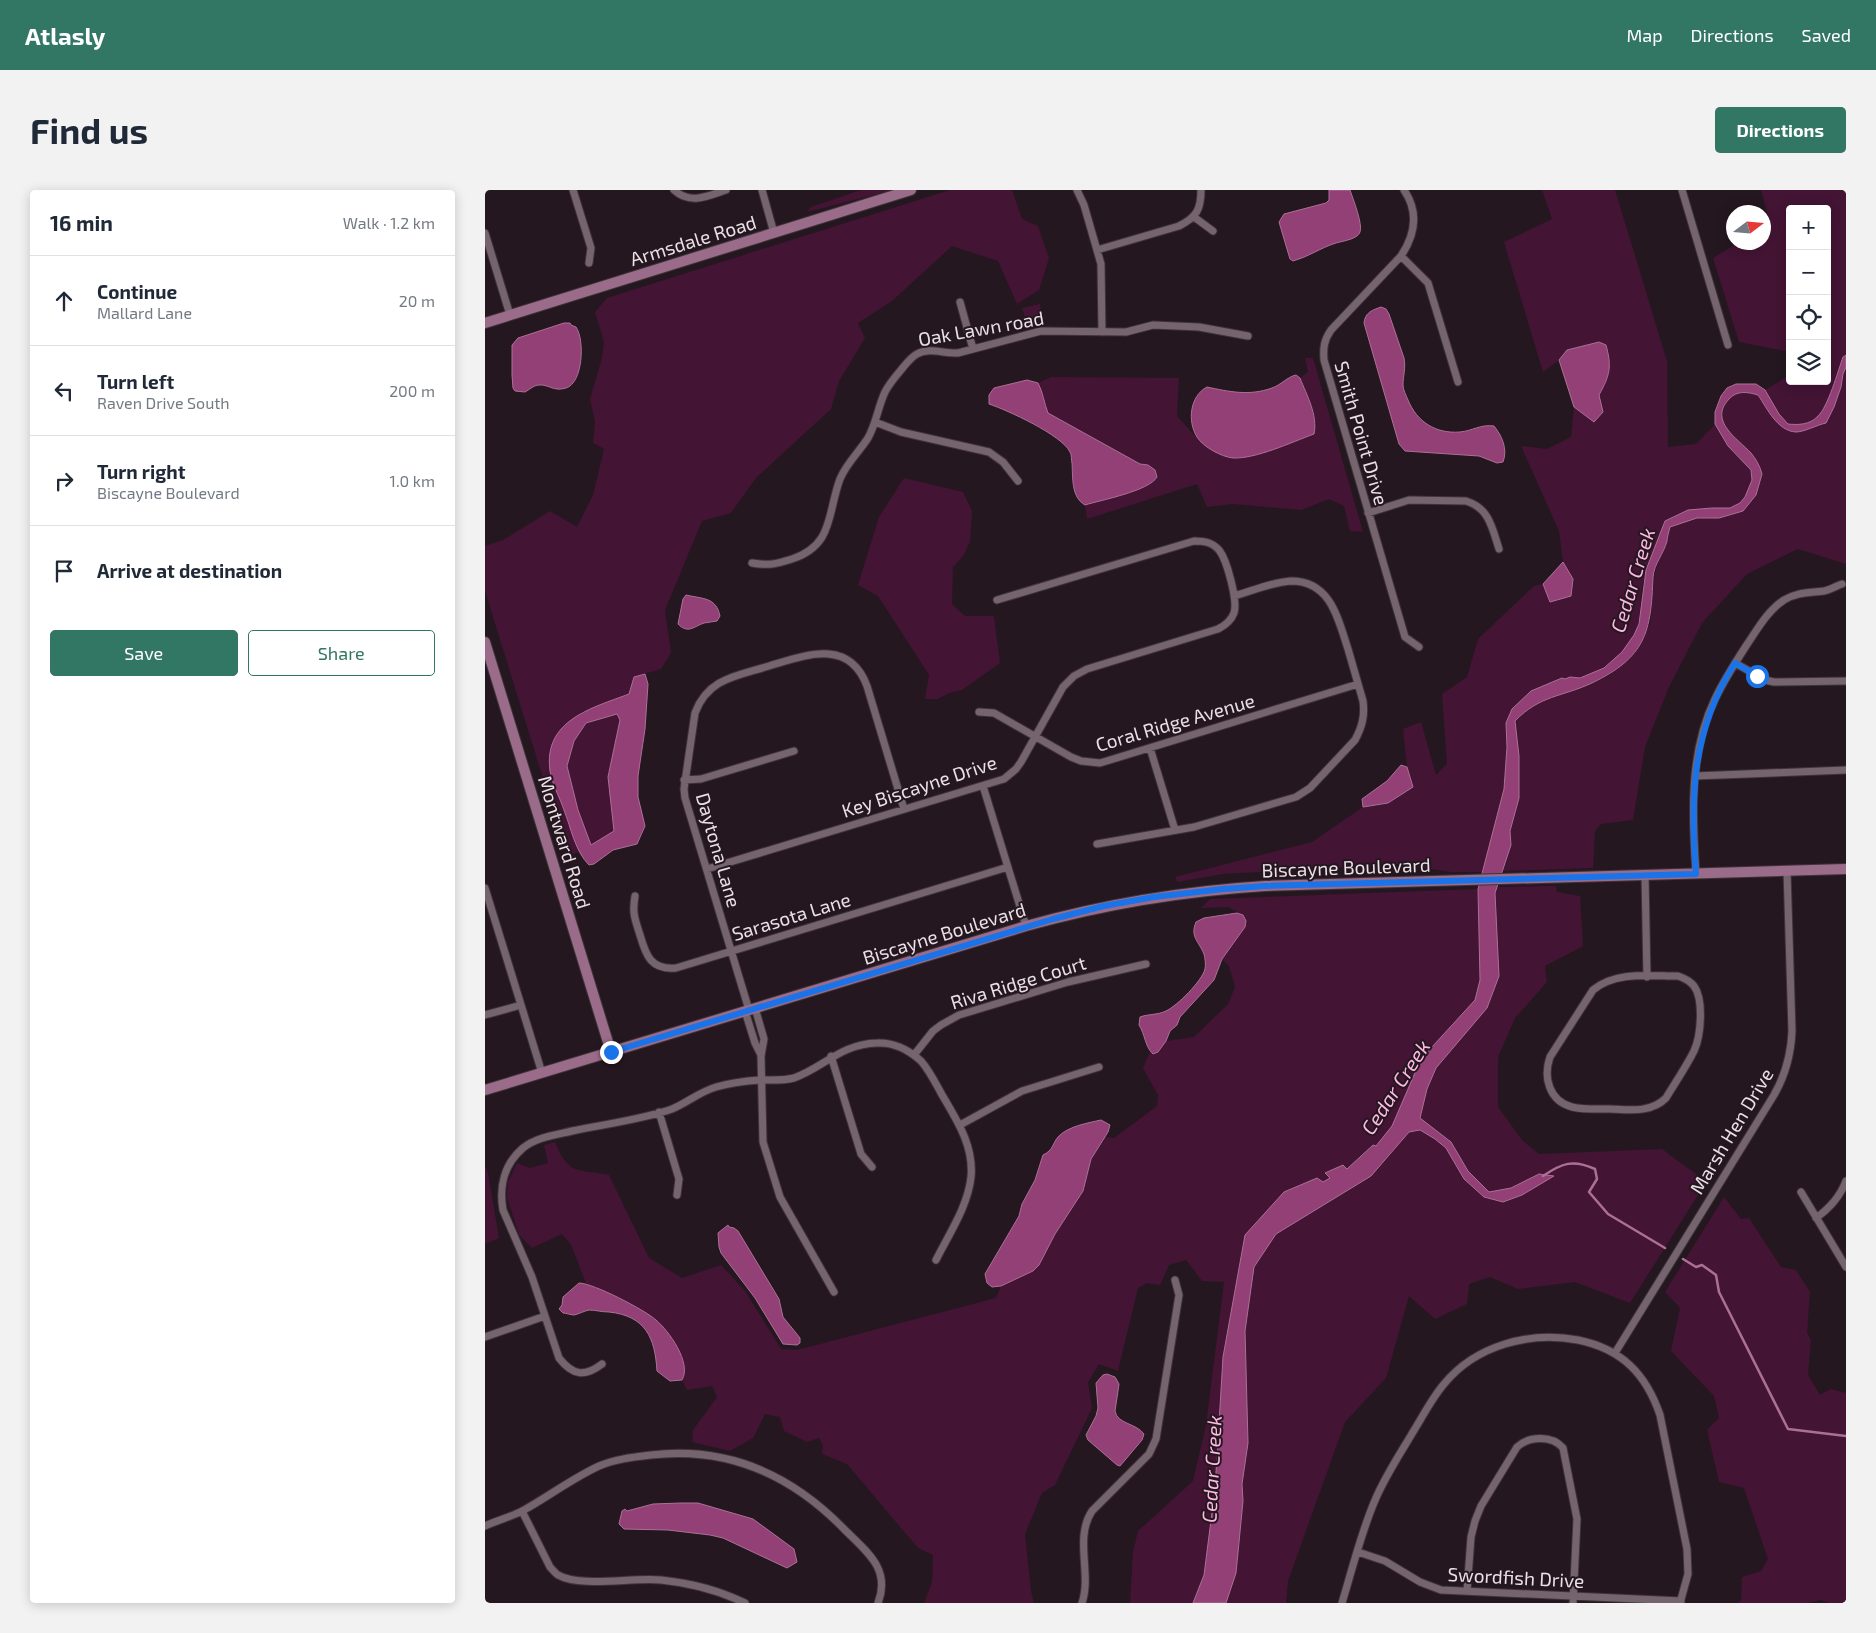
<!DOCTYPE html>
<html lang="en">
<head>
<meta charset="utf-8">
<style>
  :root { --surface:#fff; --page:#f2f2f3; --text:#1f2937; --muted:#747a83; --line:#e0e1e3; --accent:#327664 }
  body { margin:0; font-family:"Exo 2",sans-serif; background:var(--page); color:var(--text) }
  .controls { position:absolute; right:15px; top:15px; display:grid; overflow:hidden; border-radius:5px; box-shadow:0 2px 12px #0003 }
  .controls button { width:45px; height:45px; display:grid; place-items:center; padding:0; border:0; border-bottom:1px solid var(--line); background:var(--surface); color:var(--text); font:25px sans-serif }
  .compass { position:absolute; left:1241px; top:15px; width:45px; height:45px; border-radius:50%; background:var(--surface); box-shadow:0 2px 12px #0003; rotate:74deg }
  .stop { position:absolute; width:15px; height:15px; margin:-11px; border:4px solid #1a73e8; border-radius:50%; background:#fff }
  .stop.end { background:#1a73e8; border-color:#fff; box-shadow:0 1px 5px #0008 }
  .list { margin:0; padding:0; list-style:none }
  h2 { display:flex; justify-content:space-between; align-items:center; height:65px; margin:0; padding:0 20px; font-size:21px }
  h2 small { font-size:16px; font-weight:400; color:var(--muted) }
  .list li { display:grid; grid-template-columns:32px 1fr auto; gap:15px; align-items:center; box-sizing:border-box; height:90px; padding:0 20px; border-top:1px solid var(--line) }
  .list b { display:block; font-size:19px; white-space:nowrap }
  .list p { margin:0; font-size:16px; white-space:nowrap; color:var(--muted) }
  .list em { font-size:16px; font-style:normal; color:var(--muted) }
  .actions { display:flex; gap:10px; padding:15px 20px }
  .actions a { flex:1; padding:11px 0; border:1px solid var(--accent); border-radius:5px; text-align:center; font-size:18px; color:var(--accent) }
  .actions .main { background:var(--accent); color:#fff }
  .icon { flex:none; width:28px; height:28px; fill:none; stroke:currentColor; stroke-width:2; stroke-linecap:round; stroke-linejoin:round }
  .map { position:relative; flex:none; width:1361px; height:1413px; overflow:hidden; border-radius:5px }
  header { display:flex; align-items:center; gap:30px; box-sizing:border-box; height:70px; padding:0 25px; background:var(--accent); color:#fff }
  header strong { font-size:24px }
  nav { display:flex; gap:28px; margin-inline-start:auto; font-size:18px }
  .intro { display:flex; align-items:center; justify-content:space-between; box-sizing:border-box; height:120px; padding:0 30px }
  h1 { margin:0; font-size:35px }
  .button { padding:12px 22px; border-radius:5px; background:var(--accent); color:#fff; font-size:18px; font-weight:700 }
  main { display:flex; gap:30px; padding:0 30px }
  aside { flex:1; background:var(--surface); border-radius:5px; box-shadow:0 2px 12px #0003 }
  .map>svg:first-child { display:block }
  .green { fill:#431434 }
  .water { fill:#924076; stroke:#ac7097; fill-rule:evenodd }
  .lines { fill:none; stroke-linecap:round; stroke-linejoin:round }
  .stream { stroke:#ac7097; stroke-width:2.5 }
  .street-casing { stroke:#3e3439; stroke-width:9 }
  .secondary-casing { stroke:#3e3439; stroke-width:12 }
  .street { stroke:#75646e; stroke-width:7 }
  .secondary { stroke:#9a6c8a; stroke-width:10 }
  .route { stroke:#1a73e8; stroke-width:6 }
  .labels { text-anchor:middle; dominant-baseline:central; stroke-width:4; stroke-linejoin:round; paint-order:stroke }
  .street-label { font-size:19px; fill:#eae0e5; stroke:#251720 }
  .water-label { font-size:20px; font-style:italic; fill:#feb9e2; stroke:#251720 }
</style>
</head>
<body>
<header>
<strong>Atlasly</strong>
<nav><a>Map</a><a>Directions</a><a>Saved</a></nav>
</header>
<div class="intro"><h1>Find us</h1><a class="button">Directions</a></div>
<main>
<aside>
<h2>16 min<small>Walk · 1.2 km</small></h2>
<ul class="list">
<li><svg class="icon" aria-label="ahead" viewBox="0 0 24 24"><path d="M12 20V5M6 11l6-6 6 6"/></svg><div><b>Continue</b><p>Mallard Lane</p></div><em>20 m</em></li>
<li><svg class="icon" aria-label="left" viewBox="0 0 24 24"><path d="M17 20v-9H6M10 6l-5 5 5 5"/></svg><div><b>Turn left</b><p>Raven Drive South</p></div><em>200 m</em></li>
<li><svg class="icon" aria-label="right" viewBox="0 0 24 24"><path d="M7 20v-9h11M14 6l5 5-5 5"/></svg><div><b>Turn right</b><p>Biscayne Boulevard</p></div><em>1.0 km</em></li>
<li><svg class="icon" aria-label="arrive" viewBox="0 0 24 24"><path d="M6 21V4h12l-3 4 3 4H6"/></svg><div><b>Arrive at destination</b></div></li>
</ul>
<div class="actions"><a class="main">Save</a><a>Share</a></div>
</aside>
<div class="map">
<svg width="1361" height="1413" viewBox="0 0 1361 1413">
  <rect width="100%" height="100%" fill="#251720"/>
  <!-- green -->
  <path class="green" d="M376,0H408L322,22L326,17Z
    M465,0H527L537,29L553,36L564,68L554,100L532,114L513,71L467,56L407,111L373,133L380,148L354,191L346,219L271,288L246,323L217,331L180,420L186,463L176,479L149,487L144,504L96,522L65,582L94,662L82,666L0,401V356L18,350L65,321L92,337L108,305L119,259L108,253L110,232L105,209L117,168L119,152L110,122L122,108Z
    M1057,0H1130L1182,171L1183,257L1211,254L1230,234L1243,256L1266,280L1267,290L1260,307L1255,313L1245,318H1227L1180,331C1173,350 1164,369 1159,389C1155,402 1156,417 1154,431C1151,452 1132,471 1114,480C1105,485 1095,491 1085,487L1021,533L1022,557L1019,599L998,682H966L913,674L738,684L692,692L690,687L827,652L878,617L903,613L928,597L922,577L918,539L936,532L951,585L962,574L957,504L982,487L993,449L1049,396L1058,394L1065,412L1088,389L1078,372L1074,341L1036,256L1062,259L1086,247L1089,217L1109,231L1118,222L1114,205L1120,194L1082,160L1074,170L1058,182L1019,52L1067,29Z
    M1276,0H1361V165L1358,167C1353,181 1343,216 1333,226C1325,235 1313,235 1303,234L1294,224L1280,200L1305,185V191H1342V19H1305V162L1254,152L1228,68L1253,53L1278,52L1279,37L1285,33Z
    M555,114L557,127L541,130L537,118Z
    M820,168H828L878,342L865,341L859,316L844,309L816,320L748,314L722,317L712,294L602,329L600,315L660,296L663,275L655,274L563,223C559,213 558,202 553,193L566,187L694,188L692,226L712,248L727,260L831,234L827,218L815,188L823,182Z
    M1361,177V374L1313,359L1262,384L1217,433L1184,497L1160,557L1148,630L1116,634L1110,641L1108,678L1016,681L1026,655L1025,641L1034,608V566L1029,531L1040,520L1059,509L1102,496L1125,485L1165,434L1169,391L1168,388L1185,337L1212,327L1234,328L1271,305L1267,265C1258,256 1241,245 1238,232C1236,227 1238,221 1240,216C1245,201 1259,201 1273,205L1289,229L1299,238L1341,233L1356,197L1358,184Z
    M419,288L478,302L487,321L485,351L479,365L468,377L467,414L480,426H509L515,473L477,500L464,503L453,509H440L444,485L393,406L373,395L394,327Z
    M132,524L135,530L123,587L129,641L106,655L93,620L82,576L89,551L101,533Z
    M1071,696L1072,702L1095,706L1098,756L1060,776L1062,792L1030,828L1013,867V917L1037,950L1054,964L1177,959L1211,984L1213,1005L1145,1113L1090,1092L1033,1099L1005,1087L984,1094L982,1114L950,1129L924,1106L901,1188L860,1232L803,1391L801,1413H741L751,1383L758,1311L757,1294L763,1253L760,1141L769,1077L791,1044L886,986L924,942L935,940L950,949L961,958L978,989L999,1007L1068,986L1054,984L1026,998L1004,1002L983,981L966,952L935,928L942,899L951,877L1002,818L1010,703L1013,697Z
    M993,699L995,790L990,810L936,869L907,937L891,956L887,955L862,979L840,984L845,988L760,1045L738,1167L730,1299L719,1385L708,1413H645L648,1362L653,1341L708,1291L721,1235L739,1092L717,1091L701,1070L684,1075L675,1095L662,1093L653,1098L633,1181L614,1174L603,1192L607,1218L570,1295L557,1303L540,1344L546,1401L549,1413H439L447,1392L448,1365L433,1358L362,1274L337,1264L338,1255L334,1248L322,1252L299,1241L295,1227L280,1224L268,1248L245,1261L207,1252L208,1240L232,1207L227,1196L202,1200L197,1190L199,1186L198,1172L124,1103L101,1093L86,1055L77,1044L47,1058L34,1045L22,1007L23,992L32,973L45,978L63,973L59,955L70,952C83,985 92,979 124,985L164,1068L197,1088L236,1075L260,1101L296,1159L312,1160L511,1108L516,1096L548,1081L554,1075L570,1044L598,1001L606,969L620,947L629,948L672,916L673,905L658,878L665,862L668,864L673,862L681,851L709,847L743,814L750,797L744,776L737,769L760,737L758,725L743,717L716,718L725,709Z
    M0,976L3,983L14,1048L0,1054Z
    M1239,1007L1256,1029L1264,1028L1296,1077L1311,1080L1325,1102L1322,1143L1326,1150L1323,1185L1335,1205L1346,1199L1361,1203V1413H1344L1336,1410L1323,1413H1253L1256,1410L1257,1387L1276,1381L1283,1369L1259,1298L1234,1292L1222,1240L1234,1228L1229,1206L1186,1161L1195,1118L1180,1102Z"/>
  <!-- water -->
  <path class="water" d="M844,0H865C868,9 878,34 875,42C873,49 858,51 851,53C835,58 823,67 808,71L805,69L794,32L799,24L841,13L844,10Z
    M896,117L901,119L904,124L919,168C921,178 918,186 918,195C918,200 921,205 923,210C932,232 951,244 975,242C987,241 996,234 1009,236C1017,246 1023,259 1018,272L1012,273L994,266L920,261L914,254L879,133C880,122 888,120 896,117Z
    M79,133H85L86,135L91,137C100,150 98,193 81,198C69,202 63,194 54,195C49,195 44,200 40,202L30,201L28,198L27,185V155L33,148Z
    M1114,152L1121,155C1127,177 1125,185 1114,205L1118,222L1109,232L1089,217L1074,170L1082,160Z
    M1361,165V177L1358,184L1356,197L1349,217L1341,233C1332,235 1319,242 1311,242C1292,241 1282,218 1273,205C1263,202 1252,200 1244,209C1223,231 1253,249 1266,263C1271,269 1275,276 1277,284L1271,305L1258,321L1234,328H1212L1185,337C1184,342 1182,347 1182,351C1179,363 1169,374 1168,387C1166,442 1161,467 1107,493C1077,507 1055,505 1030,531L1034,566V608L1025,641L1026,655L1010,703L1014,786L1002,818L951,878L942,899L935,928L966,952L983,981L1004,1002L1026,998L1054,984L1069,986L1037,1005L1018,1012L999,1007L979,989L961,958L950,949L935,940L924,942L886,986L791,1044L769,1077L760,1141L763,1253L757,1294L758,1311L751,1383L741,1413H708L719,1385L730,1299L738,1167L760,1045L799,1002L832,988L838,992L845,988L840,983L858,975L862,979L888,955L891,956L907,936L936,869L990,810L995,790L993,699L1019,599L1022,557L1021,533L1027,519L1046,501L1077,488L1080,489L1085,487L1095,488L1119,478L1137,462L1149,445L1154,434L1161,380L1180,331L1203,320L1227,318H1245L1255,313L1260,307L1267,290L1266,280L1243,256L1230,234V222L1236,206L1242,198L1251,194H1271L1280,200L1294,224L1303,234C1313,235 1325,235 1333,226C1343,217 1353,181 1358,167Z
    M811,185L815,188C822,206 833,225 829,244C807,252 771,269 748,268C737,267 718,257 712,247C702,231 705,206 722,197C745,202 765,206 787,198C796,195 802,187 811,185Z
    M542,190L553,193C558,202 559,213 563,223L655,274L663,275L670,280L672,287C664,301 616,310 600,315C586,307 588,288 587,273C586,270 587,265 585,262C577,245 522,220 504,214V205L509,198Z
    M1078,372L1088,389L1086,406L1065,412L1058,394Z
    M201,405C218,409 231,407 235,426L232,431C228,432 223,432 219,433C208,437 203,444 193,434L198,409Z
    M160,484L163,494L160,539L153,586V607L160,636L152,654L128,660L109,674L104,675C90,661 86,638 79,620C75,608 67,594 65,581C58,530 107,518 144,504L149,487ZM132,524L135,530L123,587L129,641L106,655L93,620L82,576L89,551L101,533Z
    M916,575L922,577L928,597L903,613L878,617L877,609L902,591Z
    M752,723L758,725L761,731L760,737L737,769L729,790L695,827L692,835L685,841L681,851L673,862L668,864C660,857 660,844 654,835L655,827C663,824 673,825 681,821C692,816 717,791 720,779C721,775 720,768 719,764C713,750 705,747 711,732L719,728Z
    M616,930L625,935L623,942L606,969L598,1001L570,1044L554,1075L548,1081L516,1096L507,1097L502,1093L500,1084L534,1026L537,1014L550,990L558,965C569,960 567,953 574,946C584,936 603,933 616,930Z
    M243,1035L244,1037L249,1038L253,1041L294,1109L298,1127L315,1148V1153L312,1155L298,1154L270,1108L236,1063L234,1057L233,1043Z
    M94,1093C108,1093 160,1120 171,1130C184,1141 207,1173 197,1190L185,1191L172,1181C170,1148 161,1126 124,1122C117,1122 110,1120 104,1120C99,1121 94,1124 89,1125C86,1125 81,1123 78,1123L74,1119L77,1115L78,1107Z
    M622,1184L630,1187L634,1194L630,1221C632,1234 651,1233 659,1244L657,1250L635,1276L632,1275L603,1250L601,1245L611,1226L613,1218L611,1193L618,1185Z
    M196,1313H213L268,1329L309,1359L312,1372L302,1378L238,1348L225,1345L183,1340L139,1339L134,1334L137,1321L140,1319L142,1321L168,1314Z"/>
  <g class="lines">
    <!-- stream -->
    <path class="stream" d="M1058,986C1077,973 1088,969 1110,979L1112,989L1104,1002L1123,1024L1180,1058
      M1198,1069L1211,1077L1217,1075L1231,1085L1234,1102L1303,1239L1361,1246"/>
    <defs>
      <path id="street" d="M88,0L106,58L104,73
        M189,0C205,15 223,6 241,0
        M277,0L289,43
        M592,0L599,15L616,74L617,142
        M919,0C934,22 930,45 916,66L846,140C839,150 838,158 839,170L920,447L934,457
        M1197,0L1243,155
        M709,27L728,41
        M0,43L25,125
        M612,60L694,36C712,27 716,19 716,0
        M916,66L943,93L973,192
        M475,112L488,159
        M390,232L416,242L504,262L518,272L533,291
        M883,323L924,310L981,311C1004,318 1007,337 1014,359
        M267,373C284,376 291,374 307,369C349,355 342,324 355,289C361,274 374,262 383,248C391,234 393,217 400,202C404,194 410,187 416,180C421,174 425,168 432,164C445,157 459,164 473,163L556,141L641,142L668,135L714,137L763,146
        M1250,473L1280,490L1289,492L1361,491
        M494,522L509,523L586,567L596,571L615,573L873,494
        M665,558L690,640
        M1210,586L1361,580
        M199,590L216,589L309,561
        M498,596L541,736
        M612,654L709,637L811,607L825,598L870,550C877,537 880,526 878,511C873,494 868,476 863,459C853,429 846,391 806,391C787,392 767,401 749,406
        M222,679L519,589L531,579L536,572L578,497L589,486L602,479L733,439C741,435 746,431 749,423C753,411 742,370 734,360C727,352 719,351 709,351L512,410
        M1211,684C1207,625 1204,563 1230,509C1239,490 1250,473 1261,456C1272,440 1282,421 1299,410C1312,402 1325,403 1339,401C1345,400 1351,396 1357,394
        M1160,685L1162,787
        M0,698L57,883
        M150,706C147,724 150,729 155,745C161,766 166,780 191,778L523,677
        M1193,786C1199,788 1205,791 1209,796C1219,810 1216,846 1209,861C1201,877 1190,893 1181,908C1166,923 1145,920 1126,919C1113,919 1099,920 1087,917C1064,911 1058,887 1065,867L1108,800C1130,781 1165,786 1193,786Z
        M270,818L279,849L276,866L278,952L295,1007L349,1102
        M264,820L200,608L199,599L210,523C223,488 252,486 284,476C321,465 364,448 382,496L419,619
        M260,821L270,853L276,865
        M0,825L36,815
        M429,865L448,841L456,835L474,825L583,792L661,774
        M346,866L376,964L387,977
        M174,922L194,989L192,1005
        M475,935L537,901L614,877
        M1316,1002L1361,1077
        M1331,1028C1345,1018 1355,1007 1361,991
        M0,1147L60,1126
        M1130,1163L1289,905C1301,884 1306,865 1307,841L1302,681
        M117,1174C100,1187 88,1186 74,1168L47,1087L18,1020C14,997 19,974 38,958C52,947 70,945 87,941C120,934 155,930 187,919C202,913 214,902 231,897C245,893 260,891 275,890C287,890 298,891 309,888C339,877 356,854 392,853C408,852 424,860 436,871C444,880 450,892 456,903C471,929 489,955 486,987C483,1016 464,1044 451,1070
        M37,1321L65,1377C67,1379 70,1383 73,1385C96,1398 148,1387 176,1390C206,1393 233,1400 260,1413
        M0,1336C13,1330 26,1327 39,1320C64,1306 88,1288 114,1276C130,1269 149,1267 166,1265C243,1256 307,1285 360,1340C382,1362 406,1379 393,1413
        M873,1362L900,1371L935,1392L956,1400L1196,1411
        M982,1401L986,1347L990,1331L996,1316L1032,1257C1044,1246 1067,1245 1078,1258L1092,1329L1088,1413
        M597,1413C607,1384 589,1348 607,1321L664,1264L671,1249L694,1105L690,1090
        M857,1413C867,1380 877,1339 891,1308C901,1285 915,1264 928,1242C938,1226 947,1208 959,1194C991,1155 1045,1141 1093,1150C1137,1159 1161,1184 1175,1225L1202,1359L1203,1384L1195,1413"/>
      <path id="secondary" d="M0,133L426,0
        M0,452L126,862
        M0,900L541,736C620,714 699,701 780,696L1361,679"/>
    </defs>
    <!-- street casing -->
    <use href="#street" class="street-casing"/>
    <!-- secondary casing -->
    <use href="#secondary" class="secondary-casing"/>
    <!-- street -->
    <use href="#street" class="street"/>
    <!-- secondary -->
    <use href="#secondary" class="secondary"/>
  </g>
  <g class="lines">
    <!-- route -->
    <path class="route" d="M126,862L568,729L619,716L669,707L738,699L780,696L1211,684C1205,607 1207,540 1250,473L1272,486"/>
  </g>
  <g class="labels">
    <!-- street labels -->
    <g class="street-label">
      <text transform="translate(208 50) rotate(-17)">Armsdale Road</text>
      <text transform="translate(496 138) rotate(-10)">Oak Lawn road</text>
      <text transform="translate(877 243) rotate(74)">Smith Point Drive</text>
      <text transform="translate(690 532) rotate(-16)">Coral Ridge Avenue</text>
      <text transform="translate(434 596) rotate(-18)">Key Biscayne Drive</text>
      <text transform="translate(80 652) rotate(73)">Montward Road</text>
      <text transform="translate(234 660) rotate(74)">Daytona Lane</text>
      <text transform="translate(861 677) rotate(-2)">Biscayne Boulevard</text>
      <text transform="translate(306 726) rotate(-17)">Sarasota Lane</text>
      <text transform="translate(459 743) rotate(-17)">Biscayne Boulevard</text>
      <text transform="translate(533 792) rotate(-17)">Riva Ridge Court</text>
      <text transform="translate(1246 941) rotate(-59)">Marsh Hen Drive</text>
      <text transform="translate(1031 1387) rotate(3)">Swordfish Drive</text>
    </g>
    <!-- water labels -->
    <g class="water-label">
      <text transform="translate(1147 390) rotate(-73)">Cedar Creek</text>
      <text transform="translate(910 897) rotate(-57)">Cedar Creek</text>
      <text transform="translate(726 1279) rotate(-87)">Cedar Creek</text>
    </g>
  </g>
</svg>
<div class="controls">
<button>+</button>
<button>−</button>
<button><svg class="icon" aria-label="locate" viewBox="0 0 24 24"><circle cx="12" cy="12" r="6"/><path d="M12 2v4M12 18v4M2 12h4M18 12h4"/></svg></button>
<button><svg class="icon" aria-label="layers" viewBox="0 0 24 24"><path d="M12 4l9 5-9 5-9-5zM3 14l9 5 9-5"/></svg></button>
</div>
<svg class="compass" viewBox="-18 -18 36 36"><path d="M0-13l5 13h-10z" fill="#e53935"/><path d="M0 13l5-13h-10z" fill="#747a83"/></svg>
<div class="stop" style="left:1272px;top:486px"></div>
<div class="stop end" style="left:126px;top:862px"></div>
</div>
</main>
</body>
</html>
